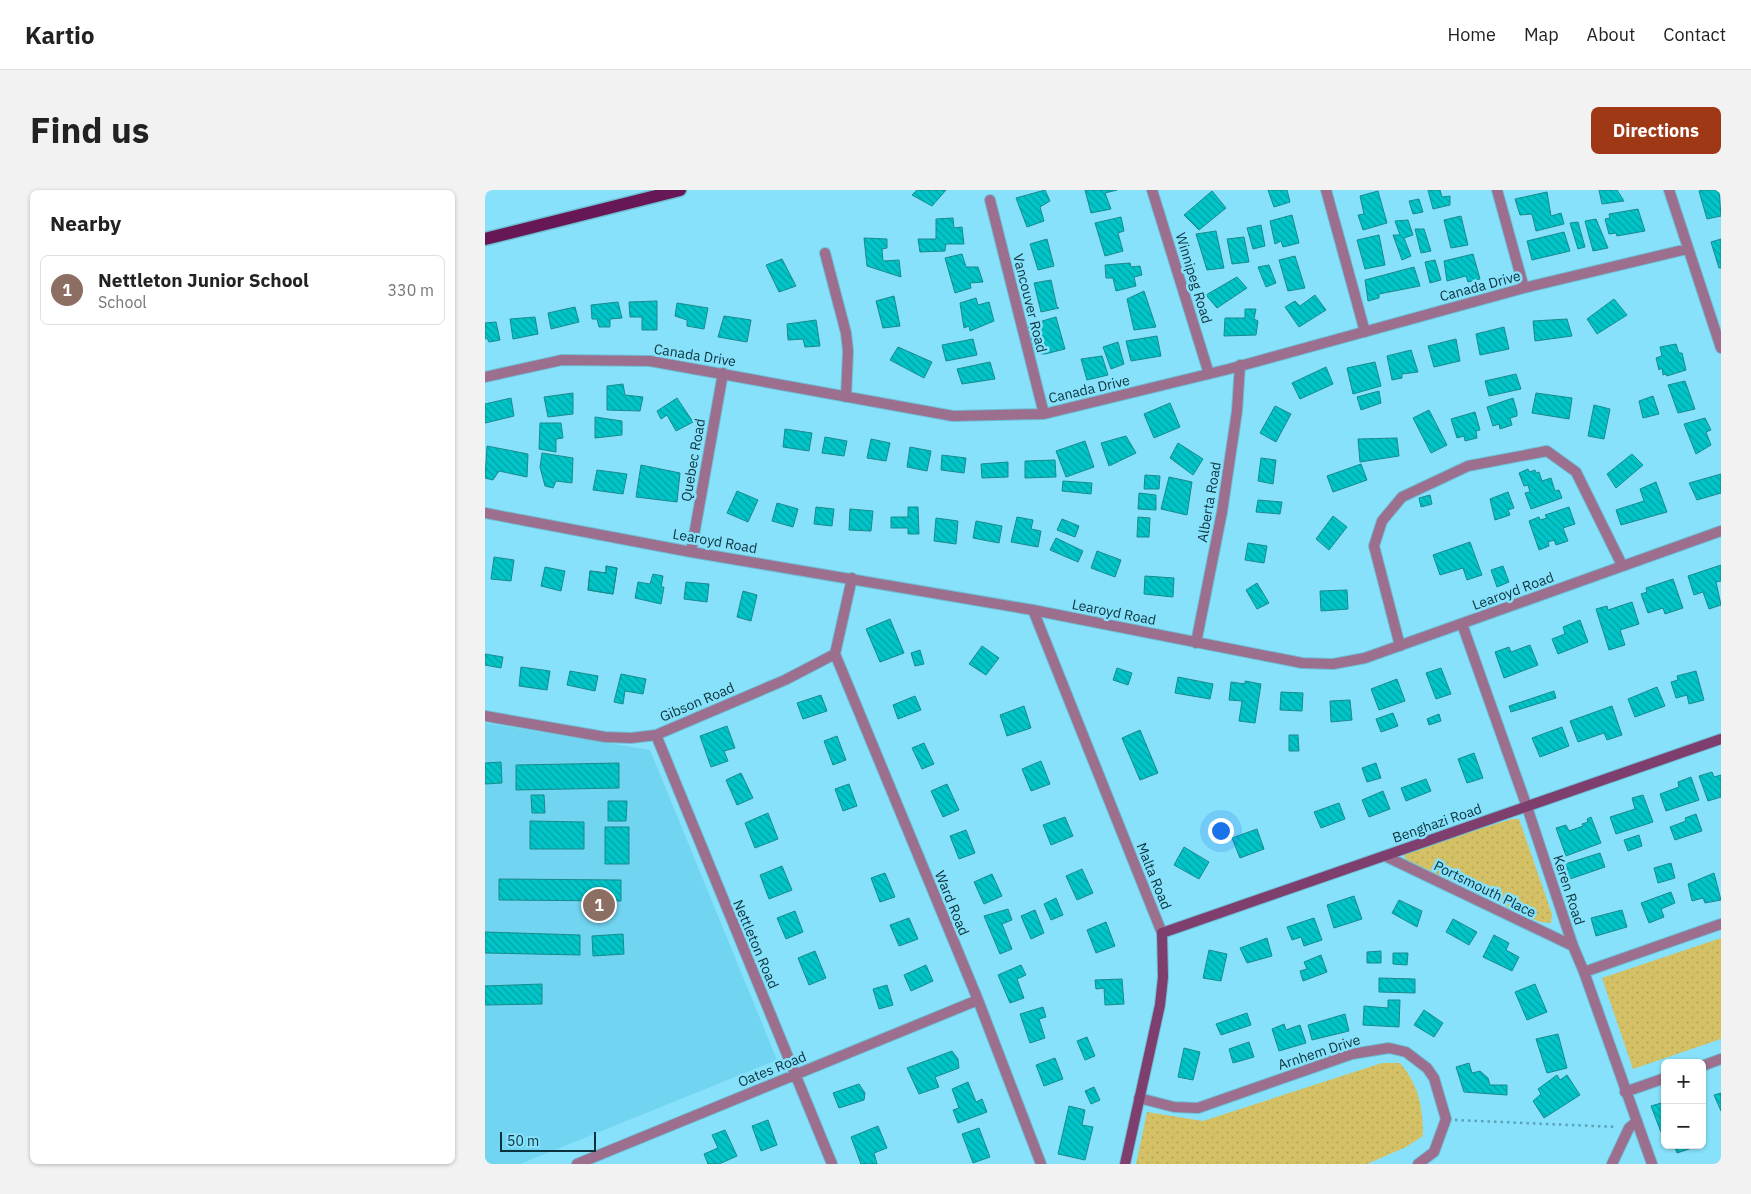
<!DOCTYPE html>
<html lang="en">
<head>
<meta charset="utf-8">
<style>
  :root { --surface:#fff; --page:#f2f2f2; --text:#222; --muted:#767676; --line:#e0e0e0; --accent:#9f3815 }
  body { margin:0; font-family:"IBM Plex Sans",sans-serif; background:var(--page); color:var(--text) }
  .controls { position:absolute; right:15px; bottom:15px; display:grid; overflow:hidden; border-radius:8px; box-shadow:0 1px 4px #0004 }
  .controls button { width:45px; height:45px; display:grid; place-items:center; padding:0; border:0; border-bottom:1px solid var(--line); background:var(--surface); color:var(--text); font:25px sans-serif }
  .scale { position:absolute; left:15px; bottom:12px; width:96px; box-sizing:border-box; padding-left:5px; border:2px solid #0a323c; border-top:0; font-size:14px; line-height:18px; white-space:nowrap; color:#0a323c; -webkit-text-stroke:4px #87e1fa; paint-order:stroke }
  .you { position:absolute; left:735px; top:640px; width:18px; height:18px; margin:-12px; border:4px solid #fff; border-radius:50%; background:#1a73e8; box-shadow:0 0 0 8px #1a73e833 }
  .badge { display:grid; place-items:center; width:32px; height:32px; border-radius:50%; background:var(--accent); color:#fff; font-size:16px; font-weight:700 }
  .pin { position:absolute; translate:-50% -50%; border:2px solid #fff; box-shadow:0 1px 5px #0006 }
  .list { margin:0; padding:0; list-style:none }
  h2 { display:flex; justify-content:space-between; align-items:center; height:65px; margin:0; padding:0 20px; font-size:21px }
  h2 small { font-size:16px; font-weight:400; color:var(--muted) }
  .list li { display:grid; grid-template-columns:32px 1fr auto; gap:15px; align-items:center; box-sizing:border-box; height:70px; margin:0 10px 10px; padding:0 10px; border:1px solid var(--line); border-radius:8px }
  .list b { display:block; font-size:19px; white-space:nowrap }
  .list p { margin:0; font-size:16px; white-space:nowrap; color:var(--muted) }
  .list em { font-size:16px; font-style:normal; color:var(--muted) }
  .map { position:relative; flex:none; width:1236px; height:974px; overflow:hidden; border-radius:8px }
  header { display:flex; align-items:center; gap:30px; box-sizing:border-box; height:70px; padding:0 25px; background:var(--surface); border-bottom:1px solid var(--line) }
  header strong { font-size:24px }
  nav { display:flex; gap:28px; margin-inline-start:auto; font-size:18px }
  .intro { display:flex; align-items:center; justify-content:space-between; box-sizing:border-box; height:120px; padding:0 30px }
  h1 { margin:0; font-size:35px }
  .button { padding:12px 22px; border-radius:8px; background:var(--accent); color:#fff; font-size:18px; font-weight:700 }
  main { display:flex; gap:30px; padding:0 30px }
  aside { flex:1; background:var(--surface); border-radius:8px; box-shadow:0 1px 4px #0004 }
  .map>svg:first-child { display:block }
  .built { fill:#71d4f0 }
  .park { fill:url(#park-dots) }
  .building { fill:url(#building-back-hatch); stroke:#1a8a8d }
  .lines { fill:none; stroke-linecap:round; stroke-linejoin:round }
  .street-casing { stroke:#6ebed4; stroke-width:12 }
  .secondary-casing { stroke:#6ebed4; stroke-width:12 }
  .primary-casing { stroke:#6ebed4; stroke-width:15 }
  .path { stroke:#5ba4b8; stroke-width:2.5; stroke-dasharray:2.5 4; stroke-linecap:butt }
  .street { stroke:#9c6f8e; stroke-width:10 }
  .secondary { stroke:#7e3e6e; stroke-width:10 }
  .primary { stroke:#671656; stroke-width:12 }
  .labels { text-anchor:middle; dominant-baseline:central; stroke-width:5; stroke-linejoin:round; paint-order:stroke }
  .street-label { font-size:14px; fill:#0a323c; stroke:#87e1fa }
</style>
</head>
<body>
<header>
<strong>Kartio</strong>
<nav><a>Home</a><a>Map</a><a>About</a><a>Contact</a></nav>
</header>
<div class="intro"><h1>Find us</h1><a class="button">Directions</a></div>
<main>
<aside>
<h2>Nearby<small></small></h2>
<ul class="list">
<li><span class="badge" style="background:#8d6e63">1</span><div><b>Nettleton Junior School</b><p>School</p></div><em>330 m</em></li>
</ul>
</aside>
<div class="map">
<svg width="1236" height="974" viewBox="0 0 1236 974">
  <defs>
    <pattern id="park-dots" width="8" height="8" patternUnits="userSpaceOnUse" patternTransform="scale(1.25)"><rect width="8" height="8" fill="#d5c165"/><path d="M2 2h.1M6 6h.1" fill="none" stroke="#b6a659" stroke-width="1.8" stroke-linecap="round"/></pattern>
    <pattern id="building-back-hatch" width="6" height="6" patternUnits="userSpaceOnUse" patternTransform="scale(1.25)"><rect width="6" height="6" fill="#00c5c9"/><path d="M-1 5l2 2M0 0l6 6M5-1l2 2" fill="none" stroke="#01a1a4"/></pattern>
  </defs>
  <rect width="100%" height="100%" fill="#87e1fa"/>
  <!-- built -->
  <path class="built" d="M0,533L165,560L292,870L35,974H0Z"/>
  <!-- park -->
  <path class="park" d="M1027,629H1034L1067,724L1066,733L1055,732L922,670L919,666L920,662L929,659Z
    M1236,748V849L1148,879L1117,788Z
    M897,873H915C934,895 938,918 938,946L921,957L882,974H651L662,922L718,931Z"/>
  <!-- building -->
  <path class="building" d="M432,0H461L447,16L427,5Z
    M560,0L565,11L555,17L559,31L542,37L531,8Z
    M600,0H632L620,3L626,19L606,23Z
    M783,0H802L805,12L789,17Z
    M943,0H955L957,7L965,6V15L948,19Z
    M1114,0H1132L1139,11L1117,14Z
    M1218,0H1234L1236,26L1222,29L1214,1Z
    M727,1L741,18L714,40L699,25Z
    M893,1L902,33L878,40L873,25L879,24L875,6Z
    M1062,2L1066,26L1076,23L1079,34L1051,41L1047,24L1035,25L1030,9Z
    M934,9L938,22L928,24L924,11Z
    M1153,19L1160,41L1132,46L1131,43L1124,44L1120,29L1125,28L1124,24Z
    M807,25L814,53L798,57L796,51L790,54L785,31Z
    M976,26L983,55L966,58L959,30Z
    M636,27L639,41L633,43L638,61L620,66L610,33Z
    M468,28L469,38L477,37L479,54H461L460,61L435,62L433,49H451V29Z
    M1111,29L1123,58L1108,61L1100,31Z
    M923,30L928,45L919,48L926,66L917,70L908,45H915L910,31Z
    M1093,32L1100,57L1093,59L1085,33Z
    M776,35L780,56L768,59L762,38Z
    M930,39H939L946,61L936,63Z
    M731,41L739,78L722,80L711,44Z
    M1079,42L1085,61L1047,70L1042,51Z
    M894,45L900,75L880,79L872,50Z
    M759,47L764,72L747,74L742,49Z
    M379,48L402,49V58L397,59L398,71L414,70L416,87L382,76Z
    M562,49L569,76L553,80L545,54Z
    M1236,49V78H1234L1226,52Z
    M477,64L481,77H493L498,92L485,93L486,98L470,103L460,68Z
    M988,64L995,89L983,92L981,86L962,91L959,71Z
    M810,66L820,98L803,101L794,70Z
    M297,69L311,96L294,102L281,75Z
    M950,70L956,90L945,93L940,72Z
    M645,73L646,77L655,76L657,85L649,87L651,96L631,101L628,88H621L620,75Z
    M784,75L791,93L781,97L773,77Z
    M929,77L935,96L894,104V108L883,111L880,90Z
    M752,87L762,98L732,118L721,105Z
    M566,90L572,117L574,118L556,122L549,93Z
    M659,101L671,137L649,140L642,109Z
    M830,105L841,120L814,137L800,117L810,111L815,116Z
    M409,106L415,136L398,138L391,111Z
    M491,108L493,115L504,112L509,131L485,141L484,136L479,138L475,113Z
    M1129,109L1142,125L1112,144L1102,129Z
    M172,111V140H157V127H145L144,112Z
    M133,112L137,128L125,129V137H114L112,129H107L106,115Z
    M192,113L223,118L219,139L202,136V130L190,126Z
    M90,117L94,132L66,139L63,123Z
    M760,119H771L769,129L773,131L771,145L739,146L740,128H760Z
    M239,126L266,130L262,152L233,147Z
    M50,127L53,144L28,149L25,129Z
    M571,127L580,159L560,164L548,163L540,136Z
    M1082,129L1087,146L1050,151L1048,131Z
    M331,130L335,156L320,157L318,149L303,150L302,134Z
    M11,132L15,150L4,152L2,148L0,149V133Z
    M1019,137L1024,159L995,165L991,144Z
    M672,146L676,166L646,171L641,151Z
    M488,149L492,165L461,171L457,155Z
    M971,149L975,171L949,177L943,156Z
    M633,152L639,174L626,179L618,157Z
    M1191,154L1194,163H1197L1201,180L1182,186L1181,184L1178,185L1177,178L1174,180L1171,168L1177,166L1175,157Z
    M413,157L447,172L439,188L405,170Z
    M926,160L933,182L917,184V188L907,190L902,166Z
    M617,166L623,185L602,190L596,169Z
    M505,172L510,189L477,194L472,179Z
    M890,172L896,196L868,204L862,178Z
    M841,177L848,194L815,209L807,193Z
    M1031,184L1036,199L1004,206L1000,191Z
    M1200,191L1210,219L1193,223L1183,195Z
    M138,194L140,205L158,207L155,221L122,220V196Z
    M894,201L896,213L876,220L872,207Z
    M88,203V224L63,227L59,207Z
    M1051,203L1087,208L1084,229L1047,223Z
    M1168,206L1174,224L1158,228L1154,211Z
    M26,208L29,226L0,233V214Z
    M192,208L208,232L191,241L182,225L176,229L172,221Z
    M1028,208L1032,222V226L1025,228L1027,235L1015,239L1014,234L1008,236L1002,217Z
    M685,213L695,237L669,248L659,224Z
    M1109,215L1125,219L1119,249L1103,246Z
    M790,216L806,224L791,252L775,243Z
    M944,220L962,255L946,263L928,228Z
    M990,222L995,240L991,241L992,248L980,251L979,246L972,248L966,229Z
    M110,227L137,231V245L110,248Z
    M1220,228L1226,240L1221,242L1226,255L1211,264L1199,234Z
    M55,233H76L78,248L71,249V262L54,259Z
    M300,239L327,243L324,261L298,257Z
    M641,246L651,263L624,276L616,253Z
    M340,247L362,251L359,266L337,263Z
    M912,248L914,266L875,272L873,249Z
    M386,249L405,253L401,271L382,268Z
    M600,251L609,277L581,287L571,261Z
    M693,253L718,269L708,285L685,268Z
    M2,256L43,264L42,287L14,281L8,290L0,288Z
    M425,257L446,261L442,281L422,277Z
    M57,263L88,268L87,293L71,291L68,298L60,296L55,277Z
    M1147,264L1158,275L1131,298L1122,284Z
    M457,265L481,268L479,283L456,280Z
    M776,268L791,270L788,294L773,291Z
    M570,270L571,287L540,288V271Z
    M523,272V287L497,288L496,274Z
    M876,274L882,290L848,302L842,286Z
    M156,275L195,283L192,312L151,307Z
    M1043,279L1044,282L1050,280L1051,283L1054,282L1057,291L1066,288L1070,301L1074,300L1077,308L1046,319L1040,303L1045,302L1043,295L1039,296L1034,283Z
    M112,280L142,284L138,304L108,300Z
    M1236,284V303L1212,310L1204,293Z
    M660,285L675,286L674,299H659Z
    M684,287L707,292L702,325L676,319Z
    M578,291L607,293L606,304L577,301Z
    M1171,292L1182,322L1136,335L1131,320L1159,311L1155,299Z
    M252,301L273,310L263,332L242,323Z
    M1023,302L1029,318L1023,320L1025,325L1010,330L1005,309Z
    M654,303L671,305V320L653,319Z
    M945,305L947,314L936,317L934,308Z
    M773,310L797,312L795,324L771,322Z
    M292,313L313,319L308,337L287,331Z
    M331,317L349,319L347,336L329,334Z
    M423,317H433L434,344H423V338H406V327H423Z
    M1084,317L1090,334L1078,338L1083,351L1071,355L1069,350L1063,352L1064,356L1054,360L1044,331L1054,327L1055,330L1062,328L1060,325Z
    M365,319L388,321L386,341L364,340Z
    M848,326L862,337L844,360L831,349Z
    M532,327L548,330L546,339L556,341L553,357L526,352Z
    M653,327L665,328L664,347H652Z
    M451,328L473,331L471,354L449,351Z
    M577,329L594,336L590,347L572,340Z
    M491,331L517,336L514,353L488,348Z
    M571,348L598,361L593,372L565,360Z
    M985,352L997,385L982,390L978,378L955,385L948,365Z
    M763,353L782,356L779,373L760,370Z
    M612,361L636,370L630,387L606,378Z
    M9,367L29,370L26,391L6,389Z
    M1236,375V391L1231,392L1236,415L1224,419L1218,402L1209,405L1203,386Z
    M121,376L132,378L128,404L103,400L105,381L121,383Z
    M121,376L132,378L128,404L103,400L105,381L121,383Z
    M1018,376L1024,392L1012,397L1006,380Z
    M60,377L80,381L76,401L56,396Z
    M168,384L178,386L176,397H179L176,414L150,408L153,392L165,394Z
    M660,386L689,388L688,407L659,404Z
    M1188,389L1198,418L1180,424L1178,418L1163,423L1156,404L1162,402L1161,398Z
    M201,392L224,394L222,412L199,409Z
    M772,393L784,413L772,419L761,400Z
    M862,400L863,419L836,421L835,401Z
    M258,401L272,405L266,431L252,427Z
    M1147,412L1154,434L1135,440L1140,455L1124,460L1111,419L1122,416L1123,420Z
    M405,429L419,463L395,472L381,439Z
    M1095,430L1103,452L1073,464L1067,449L1080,444L1078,437Z
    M1045,455L1053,475L1019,488L1010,462L1024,457L1026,462Z
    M497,456L514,468L501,485L484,474Z
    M435,460L439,474L430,476L426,463Z
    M0,464L18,467L16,478L0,475Z
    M36,477L65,481L62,500L34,496Z
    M632,478L647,483L643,495L628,490Z
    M956,478L966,504L951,509L941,483Z
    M85,481L113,486L110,501L82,495Z
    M1211,481L1219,510L1204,514L1202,505L1191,508L1186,492L1193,490L1192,486Z
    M136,484L161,489L158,504L140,501L138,514L129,512Z
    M693,487L728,494L725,509L690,503Z
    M912,489L920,511L894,520L886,499Z
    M760,491L776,494L770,533L754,531L757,511L744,510L746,492L760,494Z
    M1172,497L1180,516L1150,527L1143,509Z
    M1069,501L1071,508L1026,522L1024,516Z
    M796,502L818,503L817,521L795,520Z
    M336,505L342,521L318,529L312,513Z
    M430,506L436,520L413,529L408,515Z
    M865,510L867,530L846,532L845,511Z
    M539,516L546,538L522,546L515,525Z
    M1127,516L1137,545L1122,550L1119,543L1093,552L1085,531Z
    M908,523L913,536L896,542L891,529Z
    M954,524L956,531L944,535L942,529Z
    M242,536L250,558L239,561L243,571L226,577L215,546Z
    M1077,537L1084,556L1055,567L1047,548Z
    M655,540L673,583L655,590L637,548Z
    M804,545H813L814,561H804Z
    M352,546L361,570L348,575L339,551Z
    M439,553L449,574L437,579L427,558Z
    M989,563L998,588L982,593L973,569Z
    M556,571L565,594L546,601L537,579Z
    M16,572L17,593L0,594V573Z
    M134,573V598L31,600V575Z
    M891,573L896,588L882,592L877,578Z
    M1227,582L1229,587L1236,585V607L1223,611L1214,586Z
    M256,583L268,608L252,615L241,590Z
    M1206,587L1214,610L1181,621L1175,604L1194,597L1193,592Z
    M941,589L946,601L921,611L916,598Z
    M364,594L372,616L358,621L350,599Z
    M462,594L474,620L458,627L446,601Z
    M898,601L905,619L884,627L877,610Z
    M46,605H59L60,623H47Z
    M1158,605L1168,632L1131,644L1125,627L1150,619L1147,608Z
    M123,611H142L141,631H123Z
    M854,613L860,629L836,638L829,622Z
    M283,623L293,649L270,658L260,633Z
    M1211,624L1217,641L1190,650L1185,637L1201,631L1200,628Z
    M580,627L588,646L566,655L558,635Z
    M1106,627L1116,653L1081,666L1071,638L1081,635L1084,641L1098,636L1097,634L1103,632L1102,629Z
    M45,631L99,632V659H45Z
    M120,637H144V674H120Z
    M772,639L779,659L755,668L747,648Z
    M481,640L490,663L474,669L465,646Z
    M1154,645L1157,656L1143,661L1139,650Z
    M699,657L724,672L714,689L689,675Z
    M1115,663L1120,677L1085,689L1080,674Z
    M1186,673L1190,688L1173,693L1169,678Z
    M297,676L307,700L284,709L275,685Z
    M597,679L608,703L592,710L581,686Z
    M400,683L410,707L395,712L386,688Z
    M1229,683L1236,710L1220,713L1218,708L1207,711L1203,694Z
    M507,684L517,706L499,714L489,692Z
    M14,689L136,690V711L14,710Z
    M1186,702L1190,713L1176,719L1179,727L1164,733L1156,713Z
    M869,706L877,729L849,738L842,715Z
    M571,708L578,725L566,730L559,714Z
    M914,710L937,721L932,737L907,723Z
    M523,719L527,730L517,734L527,759L515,764L499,726Z
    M550,720L559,743L546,749L536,726Z
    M1137,720L1142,737L1111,746L1106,728Z
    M310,721L318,742L301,749L292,728Z
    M424,728L433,749L414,756L405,735Z
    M829,728L837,750L819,756L816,747L807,750L802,737Z
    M968,729L992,742L984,755L961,742Z
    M621,732L630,756L611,763L602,740Z
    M0,742L95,745V765L0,763Z
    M138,744L139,764L108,766L107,746Z
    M1009,745L1024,753L1021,760L1034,767L1027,781L998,767Z
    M782,748L787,766L762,773L755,758Z
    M724,760L742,764L736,791L718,788Z
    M330,761L341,788L324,795L313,768Z
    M896,761V773H882V762Z
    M908,763H923L922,775L908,774Z
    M836,765L842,782L818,791L815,781L822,779L819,772Z
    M441,775L448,791L426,801L419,785Z
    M536,775L541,785L532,789L539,808L525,813L513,785Z
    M894,788L930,789V803L894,802Z
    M637,789L639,814L620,815L619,798L611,799L610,790Z
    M57,794V814L0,815V796Z
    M1050,794L1062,822L1042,830L1030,802Z
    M402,795L408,815L394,819L388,799Z
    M903,810H915L914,837L878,835L879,816L903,818Z
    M558,817L561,827L554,829L560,848L545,853L535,824Z
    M939,820L958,833L949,847L929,835Z
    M762,823L766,835L736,845L731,834Z
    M860,824L864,841L827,850L823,835Z
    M799,834L801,840L815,835L821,853L794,861L787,839Z
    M1073,844L1082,878L1062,883L1051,849Z
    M602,847L610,866L600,870L592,851Z
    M764,852L769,867L748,873L744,859Z
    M699,858L715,862L708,890L693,887Z
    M467,861L473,869L474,878L450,887L454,897L434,904L422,878Z
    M570,868L578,889L559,896L551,875Z
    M984,873L987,883L995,881L1003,888L1005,895H1022V905L979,902L971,877Z
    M1072,885L1075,890L1082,885L1095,905L1059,928L1048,911L1056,904L1053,899Z
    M483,892L491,912L497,909L502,922L473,933L468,920L474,918L467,899Z
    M374,894L380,903L379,910L354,918L348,903Z
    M609,897L615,910L606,914L600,901Z
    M1236,903V921L1229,905Z
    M1180,912V941L1176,942L1166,916Z
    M584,916L600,920L597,935L608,937L600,970L573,964Z
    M283,930L292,955L276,961L267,936Z
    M393,936L402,958L389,963L392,974H376L366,947Z
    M494,938L505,967L488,973L477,944Z
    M240,940L252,966L234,974H223L219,964L233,958L227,945Z
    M1189,955H1216L1192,963Z"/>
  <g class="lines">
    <defs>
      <path id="street" d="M667,0L724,184
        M841,0L880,142
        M1012,0L1039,98
        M1184,0L1236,158
        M505,10L559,224
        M340,63L361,143L363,161L361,207
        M0,187L77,170L165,171L468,226L559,224L744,179L1039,98L1202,59
        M0,323L206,362L548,420L817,473L848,474L880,468L1236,341
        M206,362L238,183
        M548,420L677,743
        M977,434L1042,617L1088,756L1099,782L1167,974
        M711,453L737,322L752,221L755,175
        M915,456L889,356L897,331L917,307L983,276L1062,261L1091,282L1137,375
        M350,464L493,810L556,974
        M0,526L120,547L146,548L171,545L300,490L350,464L367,388
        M171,545L347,974
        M900,666L1088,756
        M1099,782L1236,734
        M1217,876L1236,869
        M1140,902L1180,888
        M654,908L689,917L713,918L867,864L904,858L921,862L942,878L949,888L961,929L949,962L933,974
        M92,974L493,810
        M1127,974L1144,938L1152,931"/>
      <path id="secondary" d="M640,974L675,815L678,787L677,743L1236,549"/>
      <path id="primary" d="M0,49L195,0"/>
    </defs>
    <!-- street casing -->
    <use href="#street" class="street-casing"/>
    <!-- secondary casing -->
    <use href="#secondary" class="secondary-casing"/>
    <!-- primary casing -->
    <use href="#primary" class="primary-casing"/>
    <!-- path -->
    <path class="path" d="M970,930L1132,937"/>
    <!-- street -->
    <use href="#street" class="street"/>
    <!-- secondary -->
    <use href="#secondary" class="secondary"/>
    <!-- primary -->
    <use href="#primary" class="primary"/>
  </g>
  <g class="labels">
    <!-- street labels -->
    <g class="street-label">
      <text transform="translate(709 88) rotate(73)">Winnipeg Road</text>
      <text transform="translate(995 96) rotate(-15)">Canada Drive</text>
      <text transform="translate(545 113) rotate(76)">Vancouver Road</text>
      <text transform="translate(210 165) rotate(9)">Canada Drive</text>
      <text transform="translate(604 199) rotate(-13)">Canada Drive</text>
      <text transform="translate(208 270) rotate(-80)">Quebec Road</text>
      <text transform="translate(724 312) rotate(-80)">Alberta Road</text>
      <text transform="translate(230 351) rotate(10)">Learoyd Road</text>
      <text transform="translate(1028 401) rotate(-20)">Learoyd Road</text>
      <text transform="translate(629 422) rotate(11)">Learoyd Road</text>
      <text transform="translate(212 512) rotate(-23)">Gibson Road</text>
      <text transform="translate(952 633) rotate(-19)">Benghazi Road</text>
      <text transform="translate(669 686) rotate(68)">Malta Road</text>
      <text transform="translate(1000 699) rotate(26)">Portsmouth Place</text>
      <text transform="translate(1084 700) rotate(72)">Keren Road</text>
      <text transform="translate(467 713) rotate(68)">Ward Road</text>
      <text transform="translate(271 754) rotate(67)">Nettleton Road</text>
      <text transform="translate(834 862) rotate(-18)">Arnhem Drive</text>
      <text transform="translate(287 879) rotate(-22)">Oates Road</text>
    </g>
  </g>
</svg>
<div class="controls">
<button>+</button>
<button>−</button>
</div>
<div class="scale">50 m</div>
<div class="you"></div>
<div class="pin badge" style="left:114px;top:715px;background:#8d6e63">1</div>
</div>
</main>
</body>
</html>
